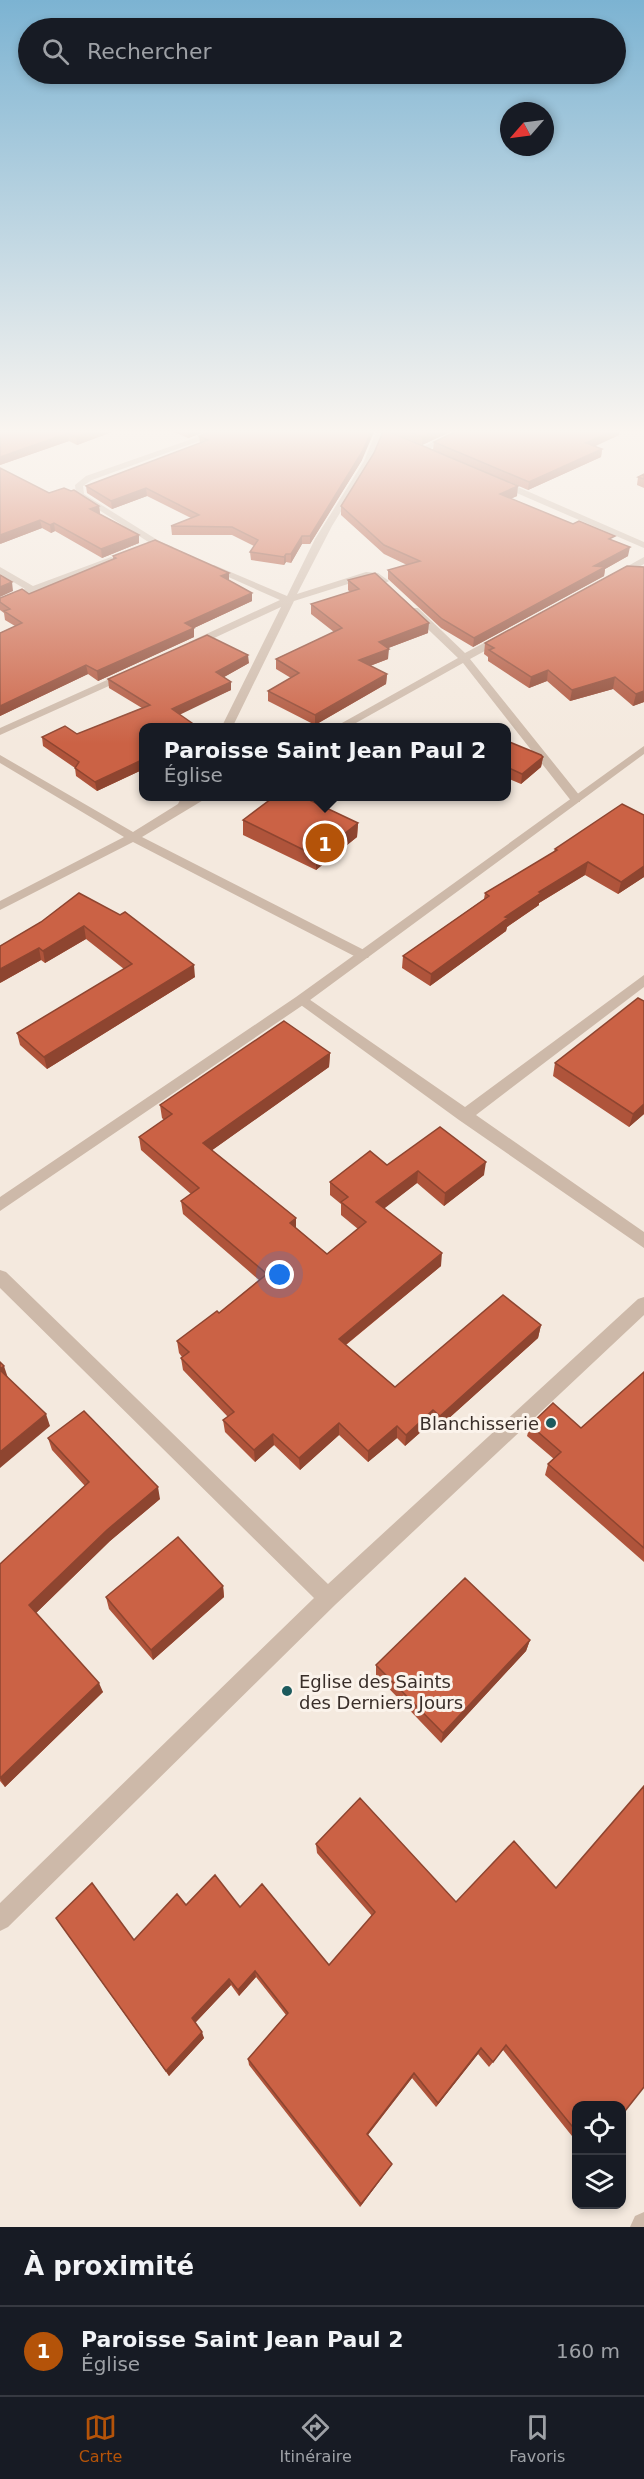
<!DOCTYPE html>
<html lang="fr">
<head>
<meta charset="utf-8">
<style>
  :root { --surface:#171b24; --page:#20242c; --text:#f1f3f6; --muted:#9ea1a6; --line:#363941; --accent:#b45309 }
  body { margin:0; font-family:"DejaVu Sans",sans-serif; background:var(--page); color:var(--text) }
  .controls { position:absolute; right:18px; bottom:18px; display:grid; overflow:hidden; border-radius:12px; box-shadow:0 3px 9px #0003 }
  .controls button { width:54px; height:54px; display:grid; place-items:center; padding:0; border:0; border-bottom:2px solid var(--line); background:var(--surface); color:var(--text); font:30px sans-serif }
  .compass { position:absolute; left:500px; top:102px; width:54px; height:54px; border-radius:50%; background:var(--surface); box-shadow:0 3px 9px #0003; rotate:242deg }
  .you { position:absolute; left:280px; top:1275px; width:21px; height:21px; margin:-15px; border:4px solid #fff; border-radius:50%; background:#1a73e8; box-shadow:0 0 0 9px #1a73e833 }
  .badge { display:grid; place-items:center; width:39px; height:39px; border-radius:50%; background:var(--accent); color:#fff; font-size:20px; font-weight:700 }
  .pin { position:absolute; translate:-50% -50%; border:3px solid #fff; box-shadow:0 2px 6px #0006 }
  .popup { position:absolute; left:139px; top:723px; width:372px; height:78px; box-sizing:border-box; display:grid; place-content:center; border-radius:12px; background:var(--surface); filter:drop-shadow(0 2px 4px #0005); font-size:20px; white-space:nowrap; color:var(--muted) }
  .popup b { font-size:22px; color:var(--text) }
  .popup::after { content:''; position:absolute; left:50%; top:100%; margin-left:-12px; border:12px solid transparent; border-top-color:var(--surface) }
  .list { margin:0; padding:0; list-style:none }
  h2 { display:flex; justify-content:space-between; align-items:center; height:78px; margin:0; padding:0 24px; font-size:26px }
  h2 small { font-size:20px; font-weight:400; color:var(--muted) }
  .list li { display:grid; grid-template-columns:39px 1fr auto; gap:18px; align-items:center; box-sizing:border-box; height:90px; padding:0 24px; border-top:2px solid var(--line) }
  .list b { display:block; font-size:22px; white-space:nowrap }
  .list p { margin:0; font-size:20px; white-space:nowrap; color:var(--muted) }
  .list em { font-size:20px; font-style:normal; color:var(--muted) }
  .icon { flex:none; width:33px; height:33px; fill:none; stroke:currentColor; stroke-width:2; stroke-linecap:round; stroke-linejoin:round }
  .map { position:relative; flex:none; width:644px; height:2227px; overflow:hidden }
  .search { position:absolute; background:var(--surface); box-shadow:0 3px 9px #0003; left:18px; right:18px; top:18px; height:66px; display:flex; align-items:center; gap:15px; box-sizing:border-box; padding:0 21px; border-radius:33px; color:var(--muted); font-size:22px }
  .sheet { height:168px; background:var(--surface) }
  nav { display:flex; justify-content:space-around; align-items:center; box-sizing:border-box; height:84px; border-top:2px solid var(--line); background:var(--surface); font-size:16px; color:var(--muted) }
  nav a { display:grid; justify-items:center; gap:3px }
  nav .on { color:var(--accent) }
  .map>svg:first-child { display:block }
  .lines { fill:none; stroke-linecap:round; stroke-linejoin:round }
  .minor { fill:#cdb9a9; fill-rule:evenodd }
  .tertiary { fill:#cdb9a9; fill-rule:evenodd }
  .wall { fill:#af543b }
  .shaded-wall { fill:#8e4530 }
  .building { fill:#cb6245; stroke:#8e4530; stroke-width:1.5 }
  .poi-dot { fill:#1c5a5d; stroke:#fbf3eb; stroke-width:2 }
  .labels { text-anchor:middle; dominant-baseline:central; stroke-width:6; stroke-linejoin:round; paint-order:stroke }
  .near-poi-label { font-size:18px; fill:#392e29; stroke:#fbf3eb; text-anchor:end }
</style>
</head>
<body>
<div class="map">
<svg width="644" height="2227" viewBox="0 0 644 2227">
  <rect width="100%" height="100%" fill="#f4e9de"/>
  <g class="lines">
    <!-- minor -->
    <path class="minor" d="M212,432H224L92,480L83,486L84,494L159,541L173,547V551H167L153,545L76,495L75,485L86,476Z
      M376,432H384L372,461L332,526L297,594L366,572L378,573L389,581L384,584L373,578H367L294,601L232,728H221L281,607L197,646H189V642L280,600L206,567L214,565L287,596L315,539L364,461Z
      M455,432H466L425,451L418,449Z
      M111,557L114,558V562L0,605V599L25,589L0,574V567L33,586Z
      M644,557V564L618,578L610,576Z
      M410,608H418L465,653L497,636H505V640L470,659L580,796V802H572L463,663L347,728H333L458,658L410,612Z
      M127,671L131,672V676L0,735V728Z
      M0,755L133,832L178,804L182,796H210L142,837L368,952L370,955L368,958H358L133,842L0,910V901L124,837L0,763Z
      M644,975V987L476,1115L644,1232V1248L459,1120L294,1000L301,995L306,997L465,1107Z
      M0,1270L6,1272L328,1584L638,1299L644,1297V1315L335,1605L8,1927L0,1931V1903L314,1598L0,1288Z
      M644,2212V2227H630L635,2216Z"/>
    <!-- tertiary -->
    <path class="tertiary" d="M498,481H504L644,542V548L498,485Z
      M644,746V754L306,1003L0,1211V1197L296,997Z"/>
  </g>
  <!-- wall -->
  <path class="wall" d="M0,432H112L77,445L69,441L0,465Z
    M174,432H205L188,438Z
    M392,432H450L422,445Z
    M455,432H619V435L594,446L602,449L601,457L528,490L433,450L434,442Z
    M199,436L362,460L310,544H302L291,563L286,562L284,565L251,560L250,552L254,546L232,535H172L171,526L191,518L147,496L112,509L87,493L86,486L200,443Z
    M374,453L517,496L510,499L614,541L628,556L605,569L604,576L473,647L441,628L388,579V570L407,565L384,554L341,515V506Z
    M644,474V488L637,485L638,477Z
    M49,493L99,506L100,514L139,535V543L102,558L55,531L51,533L42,528L0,544Z
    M113,556L229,573V580L252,601L194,628V637L98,681L88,674L0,716V633L15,626L5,620L4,613L0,610V598L29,594L113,559Z
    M627,566L644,702L633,706L613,689L570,701L547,681L529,688L488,661V657L484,654L485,643Z
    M348,580L428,633L388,648V659L370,666L387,674L386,684L315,725L268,701V691L291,678L276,669V659L334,632L311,614V604L350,592L348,590Z
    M249,663L224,677L231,682V690L144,728V769L97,791L76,776L75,768L43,746L42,737L77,734L142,708L109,688L108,679Z
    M507,741L543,757L541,767L521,784L507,778Z
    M644,815V877L618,894L585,875L539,903V905L507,927L506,931L430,986L402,968L403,956L484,899L485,893L554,852L555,849Z
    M243,820L358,823L357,837L316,870L243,835Z
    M79,893L195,977L47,1069L20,1045L17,1033L124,969L86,939L45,963L41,960L0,983L41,922Z
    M644,1001V1114L629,1127L553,1076L555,1063Z
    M330,1053L329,1067L212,1150L296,1228L327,1254L358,1229L341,1215V1204L330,1195V1182L387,1165L484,1175L444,1206L417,1183L384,1208L441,1266L346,1345L395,1387L541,1325L538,1338L438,1428L432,1422L405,1446L397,1438L368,1462L339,1435L300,1470L274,1445L255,1462L225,1432L223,1420L228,1417L183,1370L181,1358L182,1357L179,1353L177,1341L219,1313L259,1280L183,1214L181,1201L191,1194L141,1150L139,1137L164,1120L162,1118L160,1105Z
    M644,1372V1562L545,1475L548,1464L554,1459L527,1436L530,1425L581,1428Z
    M48,1438L160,1499L110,1541L36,1613L103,1692L5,1787L0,1781V1564L85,1486L52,1450Z
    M223,1586L224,1597L153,1660L109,1609L106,1597Z
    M530,1640L526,1651L441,1743L376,1675V1665Z
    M316,1844L576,2106V2141L503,2050L489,2067L478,2054L436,2107L412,2078L368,2135L390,2167L360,2207L249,2065L248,2059L286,2015L256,1977L239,1996L231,1985L195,2023L204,2038L169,2076L61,1925L134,1940L186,1905L240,1907L329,1965L372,1916L317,1853Z"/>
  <!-- shaded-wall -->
  <path class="shaded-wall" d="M90,432H112L77,445L76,437Z
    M187,432H205L188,438Z
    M371,432H374L362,460L310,544V536Z
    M433,432H450L422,445V437Z
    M609,432H619V435L585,451L586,443Z
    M68,433L69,441L0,465V457Z
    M602,449L601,457L528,490L529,482Z
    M518,486L517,496L499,504L500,494Z
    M146,488L147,496L112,509L111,501Z
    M99,506L100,514L90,509Z
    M40,520L42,528L0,544V535Z
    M54,523L55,531L51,533L50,525Z
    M139,535V543L102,558L101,549Z
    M302,536V544L291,563V554Z
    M630,547L628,556L605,569L604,576L473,647L474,638L594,566Z
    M286,554V562L284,565V557Z
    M229,573V581L221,576Z
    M12,582L13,591L0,597V587Z
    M252,593V601L194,628V637L98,681L97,671L185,623Z
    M429,623L428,633L378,652L379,642Z
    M389,649L388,659L359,670V660Z
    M248,655L249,663L217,681L216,672Z
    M86,665L88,674L0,716V706Z
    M548,670L547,681L529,688L531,677Z
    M387,674L386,684L315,725V715Z
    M615,677L613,689L570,701L572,690Z
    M231,682V690L173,718L172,709Z
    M644,691V702L633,706L636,694Z
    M543,757L541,767L521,784L522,774Z
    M144,759V769L97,791L95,782Z
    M358,823L357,837L316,870V856Z
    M588,862L585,875L539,903V905L507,927L506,931L430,986L431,974L505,917L539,892Z
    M644,866V877L618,894L621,882Z
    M84,926L86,939L45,963L43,951Z
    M39,948L41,960L0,983V969Z
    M194,965L195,977L47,1069L44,1057Z
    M330,1053L329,1067L204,1156L203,1143Z
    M644,1104V1114L629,1127L633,1114Z
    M486,1162L484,1175L444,1206L445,1193Z
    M418,1171L417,1183L376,1215V1202Z
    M296,1218V1231L290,1223Z
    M442,1253L441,1266L338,1351L339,1339Z
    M541,1325L538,1338L438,1428L440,1416Z
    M4,1366L8,1378L0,1372V1369Z
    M433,1410L432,1422L405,1446L406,1435Z
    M46,1414L50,1426L0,1468V1452Z
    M339,1423V1435L300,1470L299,1458Z
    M397,1426V1438L368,1462V1451Z
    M273,1434L274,1445L255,1462L254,1450Z
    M158,1487L160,1499L110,1541L33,1616L29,1605L107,1530Z
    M223,1586L224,1597L153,1660L151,1650Z
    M530,1640L526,1651L441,1743L443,1733Z
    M99,1683L103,1692L5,1787L0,1778Z
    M255,1971L256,1977L239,1996L238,1990Z
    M229,1979L231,1985L194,2024L192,2018Z
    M202,2032L204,2038L169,2076L166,2071Z
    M481,2048L478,2054L436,2107L438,2103Z
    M414,2073L412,2078L366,2137L367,2134Z
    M392,2164L390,2167L360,2207L361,2204Z"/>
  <!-- building -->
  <path class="building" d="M0,432H90L76,437L68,433L0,457Z
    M209,432H371L362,452L310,536H302L291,554H286L284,557L250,552L258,540L232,527L171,526L199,515L146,488L111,501L86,486L208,440L199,436Z
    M383,432H390L518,486L500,494L573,524L579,521L615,536L609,539L630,547L594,566L605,567L474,638L442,619L388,570L420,561L384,545L341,506L374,453Z
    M410,432H433L422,437Z
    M455,432H609L586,443L602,449L529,482L434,442Z
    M0,468L49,493L64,488L71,491L74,490L99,506L90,509L139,535L101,549L54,523L50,525L40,520L0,535Z
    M644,474V479L638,477Z
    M155,540L229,573L221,576L252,593L185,623L194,628L97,671L86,665L0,706V633L22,623L4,611L10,609L0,602V598L22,589L29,594L116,558L113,556Z
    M627,566L644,567V691L636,694L615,677L572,690L548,670L531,677L489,650L494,648L485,643Z
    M375,573L429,623L379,642L389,649L359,660L387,674L315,715L268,691L299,673L276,659L342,628L311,604L359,589L348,580Z
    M0,575L12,582L0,587Z
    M207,635L248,655L216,672L231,682L172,709L199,728H144V759L95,782L75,768L79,762L42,737L65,726L77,734L150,705L108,679Z
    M507,741L541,755L543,757L522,774L507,767Z
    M275,796H301L358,823L316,856L243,820Z
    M622,804L644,815V866L621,882L588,862L539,892L541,893L505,917L508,918L431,974L403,956L489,896L485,893L557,850L555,849Z
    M79,893L120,915L125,912L194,965L44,1057L17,1033L132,964L84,926L43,951L39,948L0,969V946L41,922Z
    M638,998L644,1001V1104L633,1114L555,1063Z
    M284,1021L330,1053L203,1143L296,1218L290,1223L327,1254L366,1222L341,1202L348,1197L330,1182L370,1151L387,1165L440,1127L486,1162L445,1193L418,1171L376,1202L442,1253L339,1339L395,1387L503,1295L541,1325L440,1416L433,1410L406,1435L397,1426L368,1451L339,1423L299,1458L273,1434L254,1450L223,1420L234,1412L181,1358L189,1352L177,1341L217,1311L219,1313L267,1274L181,1201L199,1188L139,1137L172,1114L160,1105Z
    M0,1362L4,1366L0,1369Z
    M0,1370L46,1414L0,1452Z
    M644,1372V1548L548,1464L561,1452L530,1425L553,1403L581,1428Z
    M84,1411L158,1487L107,1530L29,1605L99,1683L0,1778V1564L89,1482L48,1438Z
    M178,1537L223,1586L151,1650L106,1597Z
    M465,1578L530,1640L443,1733L376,1665Z
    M644,1786V2087L621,2116V2106H576V2131L506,2045L493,2062L481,2048L438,2103L414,2073L367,2134L392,2164L361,2204L248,2059L288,2013L255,1971L238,1990L229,1979L192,2018L202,2032L166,2071L56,1918L92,1883L134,1940L177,1894L186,1905L215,1875L240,1907L262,1884L329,1965L375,1912L316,1844L360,1798L456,1902L514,1841L556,1888Z"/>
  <!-- sky -->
  <linearGradient id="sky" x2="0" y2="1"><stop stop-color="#7cb3d2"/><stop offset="0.58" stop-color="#faf5f0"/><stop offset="1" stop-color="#faf5f0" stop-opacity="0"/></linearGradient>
  <rect width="644" height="744" fill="url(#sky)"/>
  <!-- markers -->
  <g class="poi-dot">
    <circle cx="551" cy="1423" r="6"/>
    <circle cx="287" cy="1691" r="6"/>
  </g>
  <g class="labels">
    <!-- near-poi labels -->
    <g class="near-poi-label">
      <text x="539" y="1423">Blanchisserie</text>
      <text x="299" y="1681" text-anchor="start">Eglise des Saints<tspan x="299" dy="21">des Derniers Jours</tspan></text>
    </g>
  </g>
</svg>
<div class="controls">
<button><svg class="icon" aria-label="locate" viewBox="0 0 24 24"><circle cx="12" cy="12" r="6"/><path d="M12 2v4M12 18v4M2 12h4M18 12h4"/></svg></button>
<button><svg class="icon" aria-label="layers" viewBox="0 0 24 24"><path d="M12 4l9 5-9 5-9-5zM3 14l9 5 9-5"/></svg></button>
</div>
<svg class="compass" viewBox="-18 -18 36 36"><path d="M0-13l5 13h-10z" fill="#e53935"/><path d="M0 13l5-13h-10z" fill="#9ea1a6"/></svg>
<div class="you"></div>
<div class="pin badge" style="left:325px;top:843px">1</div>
<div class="popup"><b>Paroisse Saint Jean Paul 2</b>Église</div>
<div class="search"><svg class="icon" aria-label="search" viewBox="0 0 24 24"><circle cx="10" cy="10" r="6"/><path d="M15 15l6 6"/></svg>Rechercher</div>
</div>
<section class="sheet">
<h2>À proximité<small></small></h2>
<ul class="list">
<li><span class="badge">1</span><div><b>Paroisse Saint Jean Paul 2</b><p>Église</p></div><em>160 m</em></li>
</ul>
</section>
<nav>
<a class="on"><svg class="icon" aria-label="map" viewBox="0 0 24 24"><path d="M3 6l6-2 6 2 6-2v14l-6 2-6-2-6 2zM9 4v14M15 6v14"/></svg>Carte</a>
<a><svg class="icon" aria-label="directions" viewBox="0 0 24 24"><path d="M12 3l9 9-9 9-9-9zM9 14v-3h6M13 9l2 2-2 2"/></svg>Itinéraire</a>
<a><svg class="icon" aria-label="saved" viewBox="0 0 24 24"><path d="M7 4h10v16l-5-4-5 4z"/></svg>Favoris</a>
</nav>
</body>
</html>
